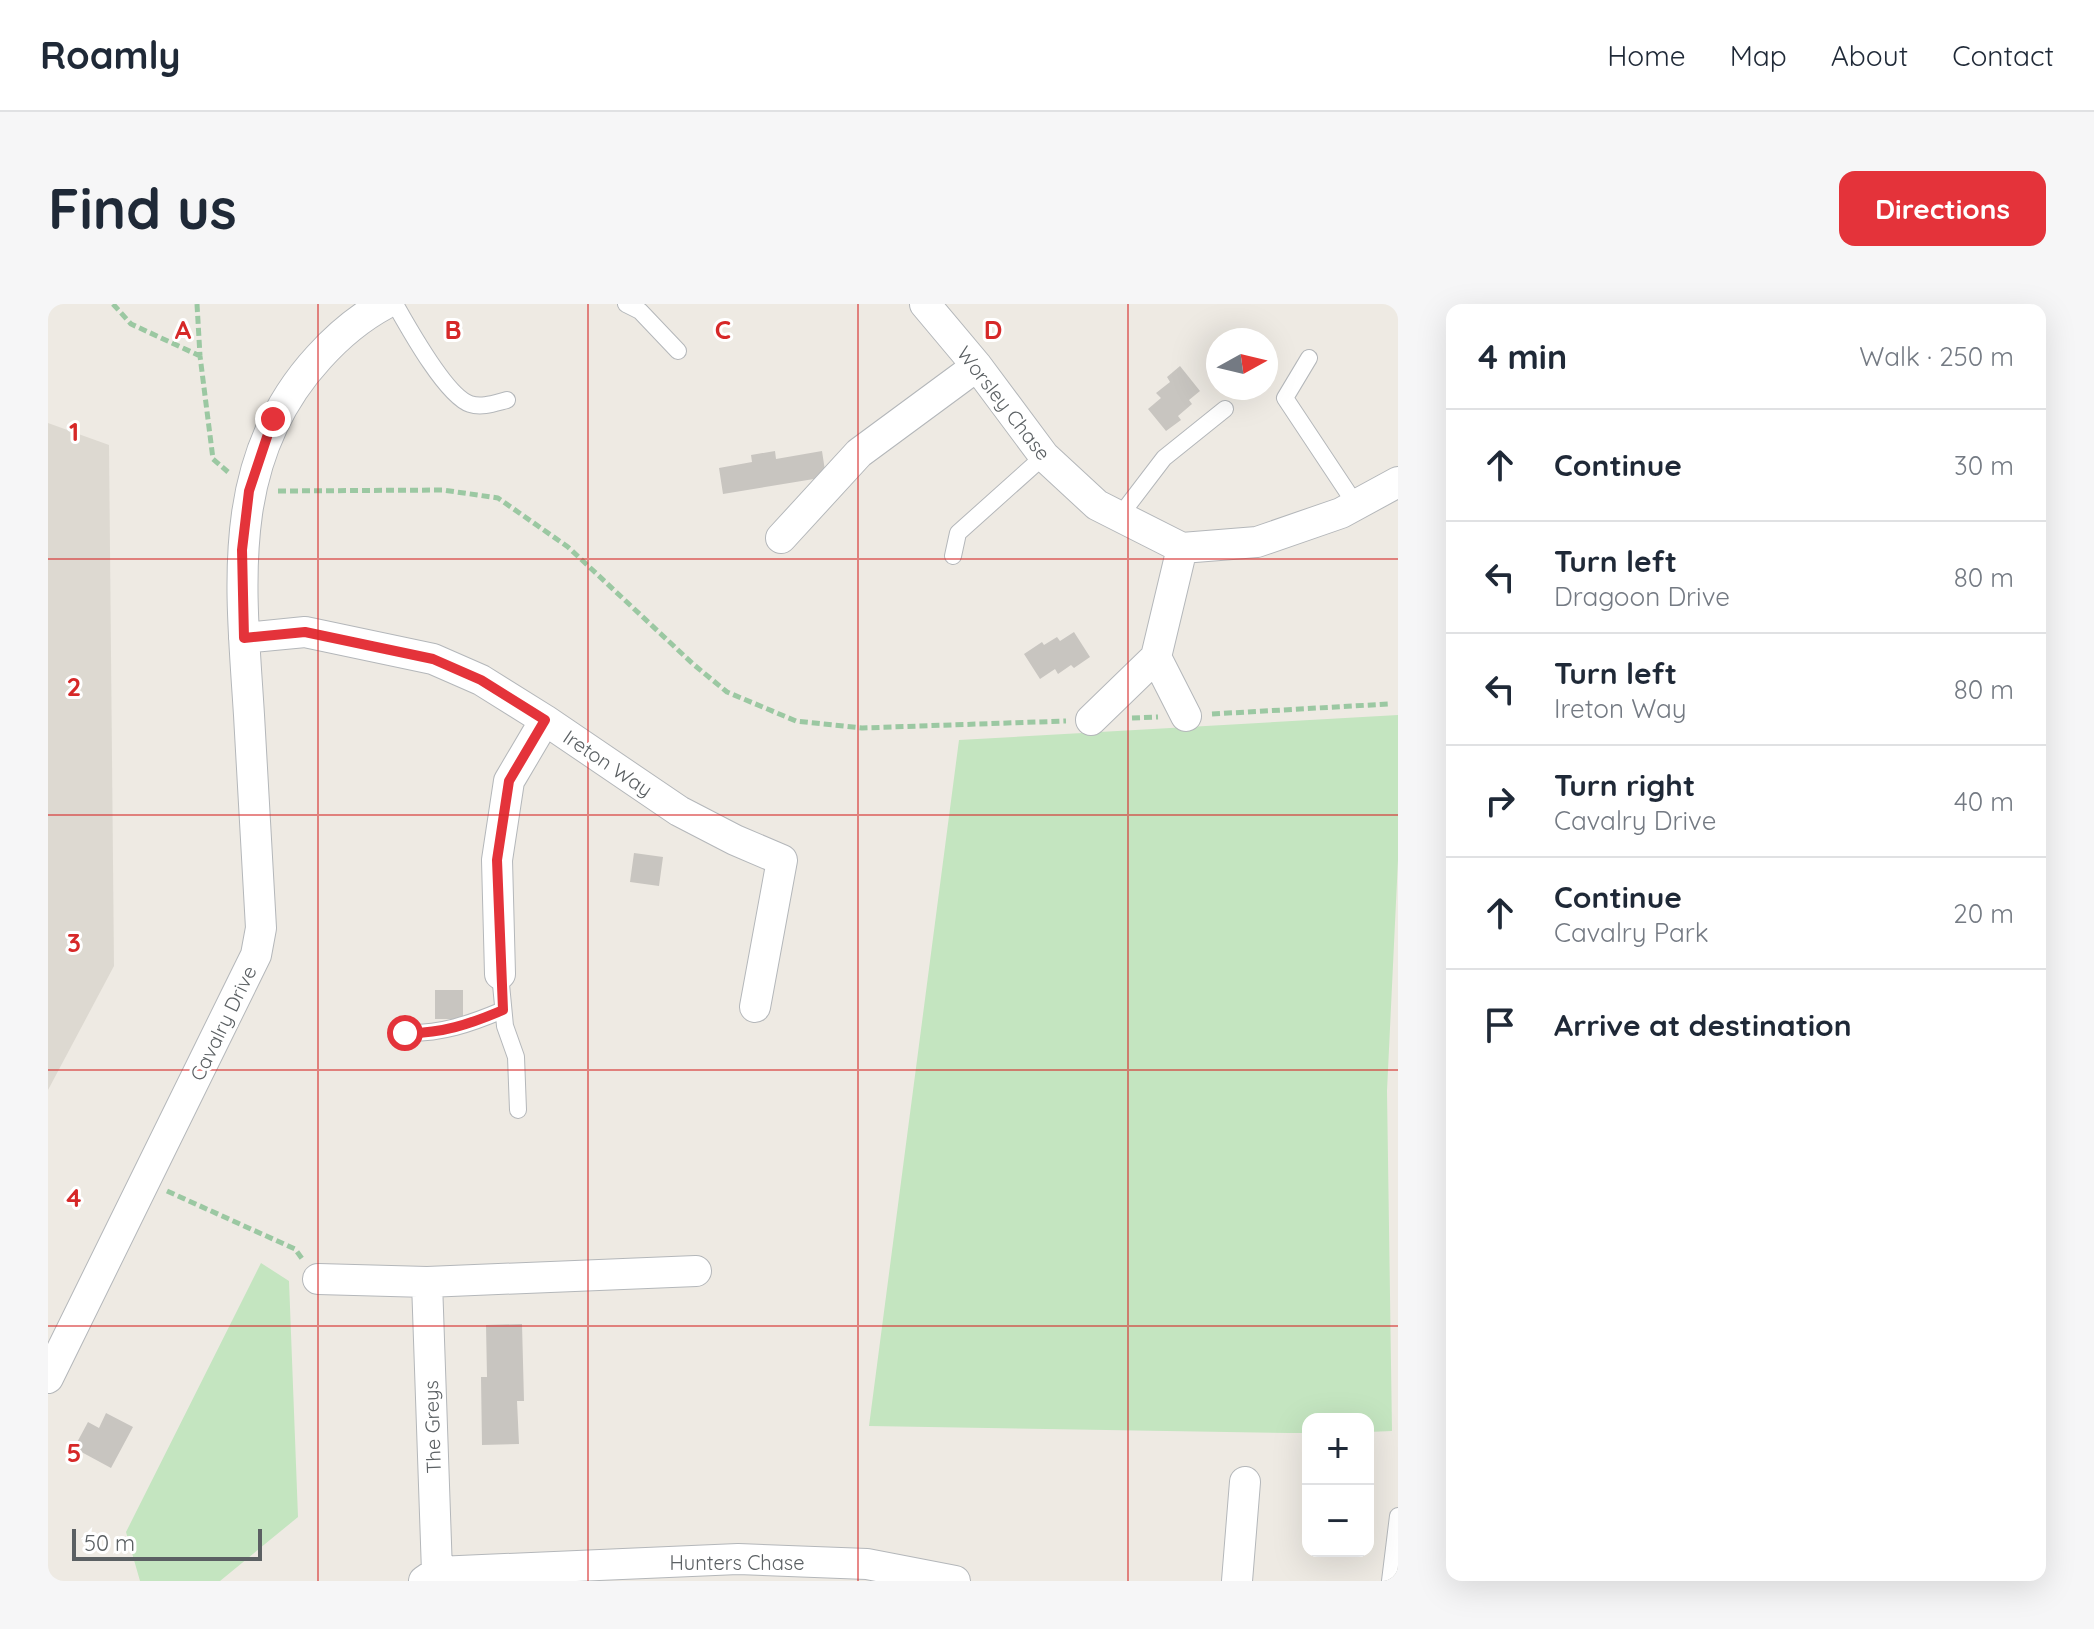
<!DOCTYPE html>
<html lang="en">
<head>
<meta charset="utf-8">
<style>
  :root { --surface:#fff; --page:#f6f6f7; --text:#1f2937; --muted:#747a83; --line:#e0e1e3; --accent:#e4333a }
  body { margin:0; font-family:Quicksand,sans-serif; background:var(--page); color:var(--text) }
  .controls { position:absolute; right:24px; bottom:24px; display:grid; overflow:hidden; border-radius:16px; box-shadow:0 8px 32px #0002 }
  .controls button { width:72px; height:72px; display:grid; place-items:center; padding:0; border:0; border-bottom:2px solid var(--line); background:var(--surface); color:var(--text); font:40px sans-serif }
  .compass { position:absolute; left:1158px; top:24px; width:72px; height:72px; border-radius:50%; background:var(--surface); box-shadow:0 8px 32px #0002; rotate:82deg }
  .scale { position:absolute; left:24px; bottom:20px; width:190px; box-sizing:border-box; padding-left:8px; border:4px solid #5b6063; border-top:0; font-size:22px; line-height:28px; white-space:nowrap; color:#5b6063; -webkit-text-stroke:6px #fff; paint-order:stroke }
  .stop { position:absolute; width:24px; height:24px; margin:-18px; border:6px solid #e4333a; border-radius:50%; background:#fff }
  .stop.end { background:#e4333a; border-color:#fff; box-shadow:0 2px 8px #0008 }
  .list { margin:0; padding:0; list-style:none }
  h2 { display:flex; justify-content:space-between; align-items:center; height:104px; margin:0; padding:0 32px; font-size:34px }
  h2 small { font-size:26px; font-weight:400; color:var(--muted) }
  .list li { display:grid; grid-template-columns:52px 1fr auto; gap:24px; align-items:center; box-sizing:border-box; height:112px; padding:0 32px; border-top:2px solid var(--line) }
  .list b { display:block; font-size:30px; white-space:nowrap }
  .list p { margin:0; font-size:26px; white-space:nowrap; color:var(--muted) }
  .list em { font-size:26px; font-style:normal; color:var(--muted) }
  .icon { flex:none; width:44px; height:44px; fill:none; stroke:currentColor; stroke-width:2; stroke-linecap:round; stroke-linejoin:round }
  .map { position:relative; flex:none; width:1350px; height:1277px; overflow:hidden; border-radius:16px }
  header { display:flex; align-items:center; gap:48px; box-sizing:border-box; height:112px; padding:0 40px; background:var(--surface); border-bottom:2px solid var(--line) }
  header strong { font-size:38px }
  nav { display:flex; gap:44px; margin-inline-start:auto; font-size:28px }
  .intro { display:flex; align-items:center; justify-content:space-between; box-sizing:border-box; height:192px; padding:0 48px }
  h1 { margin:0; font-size:56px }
  .button { padding:20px 36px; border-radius:16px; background:var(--accent); color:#fff; font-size:28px; font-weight:700 }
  main { display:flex; gap:48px; padding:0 48px }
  aside { flex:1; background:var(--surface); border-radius:16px; box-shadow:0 8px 32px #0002 }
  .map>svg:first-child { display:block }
  .education { fill:#ddd9d1 }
  .green { fill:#c4e5c0 }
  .building { fill:#c8c5c0 }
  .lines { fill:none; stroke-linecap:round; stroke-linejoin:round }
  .lane-casing { stroke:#b4b7ba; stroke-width:18 }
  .street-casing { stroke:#b4b7ba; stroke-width:32 }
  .path { stroke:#9bc8a2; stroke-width:5; stroke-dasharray:8 4; stroke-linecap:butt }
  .lane { stroke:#fff; stroke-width:16 }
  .street { stroke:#fff; stroke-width:30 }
  .route { stroke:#e4333a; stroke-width:10 }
  .grid { fill:none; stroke:#d62828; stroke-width:2; stroke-opacity:0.55 }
  .labels { text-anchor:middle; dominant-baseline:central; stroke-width:6; stroke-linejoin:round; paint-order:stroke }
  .street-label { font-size:20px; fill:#5b6063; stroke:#fff }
  .grid-label { font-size:26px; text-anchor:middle; font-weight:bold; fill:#d62828; stroke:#fff; stroke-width:6; stroke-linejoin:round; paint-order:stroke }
</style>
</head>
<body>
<header>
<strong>Roamly</strong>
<nav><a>Home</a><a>Map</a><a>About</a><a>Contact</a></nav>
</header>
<div class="intro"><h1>Find us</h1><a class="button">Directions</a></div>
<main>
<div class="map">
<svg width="1350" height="1277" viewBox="0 0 1350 1277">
  <rect width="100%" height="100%" fill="#eeeae3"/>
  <!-- education -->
  <path class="education" d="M0,119L61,141L66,662L0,786Z"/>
  <!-- green -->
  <path class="green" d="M1350,411V556L1339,787L1344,1127L1320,1128V1115H1260V1129H1241L821,1122L911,436Z
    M213,959L241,977L250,1213L172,1277H92L78,1228Z"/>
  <!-- building -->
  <path class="building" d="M1132,62L1152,87L1141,96L1144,100L1130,112L1133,116L1118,127L1100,105L1113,94L1108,89L1122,78L1119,73Z
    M727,147L728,155L774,147L778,173L675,190L671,164L704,158L703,151Z
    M1026,328L1042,353L1026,364L1023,361L1010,370L1007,365L992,375L976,350L994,338L996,341L1009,333L1012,337Z
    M586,549L615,553L611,582L582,578Z
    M387,686H415V715H387Z
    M474,1020L476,1097H469L471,1140L434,1141L433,1073H439L438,1021Z
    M58,1109L85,1123L63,1164L26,1144L40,1118L51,1124Z"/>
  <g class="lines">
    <defs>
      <path id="lane" d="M347,0C360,23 398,92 422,100C434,104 447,99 459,96
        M578,0L592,7L630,47
        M1261,54L1237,94L1308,201
        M1071,213L1116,154L1177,105
        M905,252L910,229L996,152
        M452,670L457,722L468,753L470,806
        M357,729C393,730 422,720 455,706
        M1342,1277L1350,1212"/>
      <path id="street" d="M877,0L929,62L996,152L1049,201L1134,244L1209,238L1293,209L1350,178
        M733,234L811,149L929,62
        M1134,244L1108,353L1138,412
        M196,334L257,328L385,355L433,376L497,416L631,507L687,536L734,556L707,703
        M1043,416L1108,353
        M452,670L449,556L461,477L497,416
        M270,975L379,978L648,967
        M379,978L389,1268
        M0,1074L208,651L213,624C209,553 205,482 201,411C193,283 176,156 271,53C290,32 311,14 337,0
        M376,1277L389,1268L690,1255L819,1260L907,1277
        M1189,1277L1197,1178"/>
    </defs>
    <!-- lane casing -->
    <use href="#lane" class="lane-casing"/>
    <!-- street casing -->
    <use href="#street" class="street-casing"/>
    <!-- path -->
    <path class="path" d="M65,0L83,20L152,52
      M149,0L152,52L165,155L180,168
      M230,187L395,186L450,194L520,243L645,360L679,388L748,417L814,424L1018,417
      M1164,410L1340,400
      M1084,414L1110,413
      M119,887L247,945L255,956"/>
    <!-- lane -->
    <use href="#lane" class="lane"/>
    <!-- street -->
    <use href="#street" class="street"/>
  </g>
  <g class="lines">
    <!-- route -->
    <path class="route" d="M225,115L201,187L194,246L196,334L257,328L385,355L433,376L497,416L461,477L449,556L455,706C422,720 393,730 357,729"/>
  </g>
  <!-- grid -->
  <path class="grid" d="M270,0V1277M540,0V1277M810,0V1277M1080,0V1277M0,255H1350M0,511H1350M0,766H1350M0,1022H1350"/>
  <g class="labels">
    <!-- street labels -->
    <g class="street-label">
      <text transform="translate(956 99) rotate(52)">Worsley Chase</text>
      <text transform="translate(560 459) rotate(34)">Ireton Way</text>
      <text transform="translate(175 719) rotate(-64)">Cavalry Drive</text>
      <text transform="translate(384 1123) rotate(-92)">The Greys</text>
      <text x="689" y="1258">Hunters Chase</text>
    </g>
  </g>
  <g class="grid-label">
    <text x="135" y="35">A</text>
    <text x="405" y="35">B</text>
    <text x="675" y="35">C</text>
    <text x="945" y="35">D</text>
    <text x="26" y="137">1</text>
    <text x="26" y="392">2</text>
    <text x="26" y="648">3</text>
    <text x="26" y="903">4</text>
    <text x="26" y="1158">5</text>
  </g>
</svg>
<div class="controls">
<button>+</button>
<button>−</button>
</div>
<svg class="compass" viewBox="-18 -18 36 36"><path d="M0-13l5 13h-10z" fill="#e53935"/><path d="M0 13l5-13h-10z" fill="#747a83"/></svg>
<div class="scale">50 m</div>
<div class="stop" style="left:357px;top:729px"></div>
<div class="stop end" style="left:225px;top:115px"></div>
</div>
<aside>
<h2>4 min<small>Walk · 250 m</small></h2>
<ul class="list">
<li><svg class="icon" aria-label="ahead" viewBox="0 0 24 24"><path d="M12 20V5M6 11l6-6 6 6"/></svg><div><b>Continue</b></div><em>30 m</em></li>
<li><svg class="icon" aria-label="left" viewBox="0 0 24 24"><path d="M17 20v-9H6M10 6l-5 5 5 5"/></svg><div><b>Turn left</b><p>Dragoon Drive</p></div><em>80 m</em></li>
<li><svg class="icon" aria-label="left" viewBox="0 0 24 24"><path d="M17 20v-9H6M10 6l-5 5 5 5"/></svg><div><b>Turn left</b><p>Ireton Way</p></div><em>80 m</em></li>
<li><svg class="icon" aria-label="right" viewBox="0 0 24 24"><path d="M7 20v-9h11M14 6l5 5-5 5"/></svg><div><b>Turn right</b><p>Cavalry Drive</p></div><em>40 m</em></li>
<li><svg class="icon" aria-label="ahead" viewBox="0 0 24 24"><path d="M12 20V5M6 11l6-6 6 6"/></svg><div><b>Continue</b><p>Cavalry Park</p></div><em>20 m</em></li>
<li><svg class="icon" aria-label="arrive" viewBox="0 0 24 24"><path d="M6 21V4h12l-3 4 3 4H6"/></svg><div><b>Arrive at destination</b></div></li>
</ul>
</aside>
</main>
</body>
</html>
